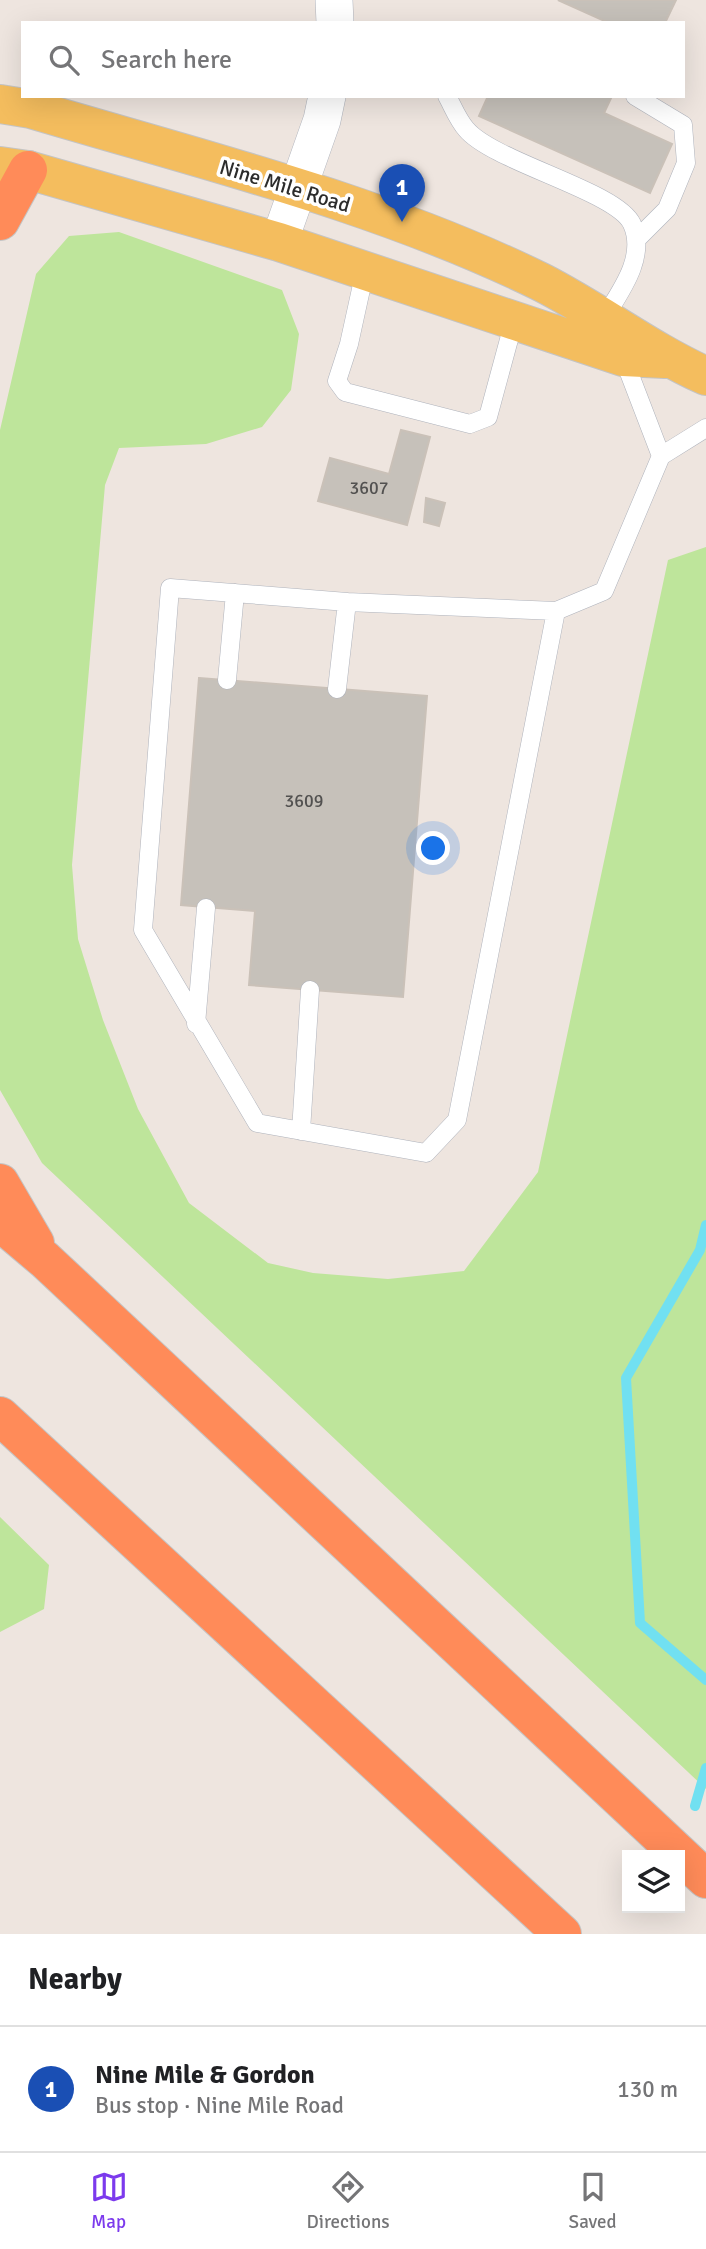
<!DOCTYPE html>
<html lang="en">
<head>
<meta charset="utf-8">
<style>
  :root { --surface:#fff; --page:#f6f6f6; --text:#202124; --muted:#757577; --line:#e0e0e0; --accent:#7c3aed }
  body { margin:0; font-family:Signika,sans-serif; background:var(--page); color:var(--text) }
  .controls { position:absolute; right:21px; bottom:21px; display:grid; overflow:hidden; border-radius:0px; box-shadow:0 7px 28px #0002 }
  .controls button { width:63px; height:63px; display:grid; place-items:center; padding:0; border:0; border-bottom:2px solid var(--line); background:var(--surface); color:var(--text); font:35px sans-serif }
  .you { position:absolute; left:434px; top:849px; width:24px; height:24px; margin:-18px; border:5px solid #fff; border-radius:50%; background:#1a73e8; box-shadow:0 0 0 10px #1a73e833 }
  .badge { display:grid; place-items:center; width:46px; height:46px; border-radius:50%; background:var(--accent); color:#fff; font-size:23px; font-weight:700 }
  .pin { position:absolute; translate:-50% -58px; filter:drop-shadow(0 2px 4px #0008) }
  .pin::after { content:''; position:absolute; top:37px; width:24px; height:21px; background:inherit; clip-path:polygon(0 0,100% 0,50% 100%) }
  .list { margin:0; padding:0; list-style:none }
  h2 { display:flex; justify-content:space-between; align-items:center; height:91px; margin:0; padding:0 28px; font-size:30px }
  h2 small { font-size:23px; font-weight:400; color:var(--muted) }
  .list li { display:grid; grid-template-columns:46px 1fr auto; gap:21px; align-items:center; box-sizing:border-box; height:126px; padding:0 28px; border-top:2px solid var(--line) }
  .list b { display:block; font-size:26px; white-space:nowrap }
  .list p { margin:0; font-size:23px; white-space:nowrap; color:var(--muted) }
  .list em { font-size:23px; font-style:normal; color:var(--muted) }
  .icon { flex:none; width:38px; height:38px; fill:none; stroke:currentColor; stroke-width:2; stroke-linecap:round; stroke-linejoin:round }
  .map { position:relative; flex:none; width:706px; height:1934px; overflow:hidden }
  .search { position:absolute; background:var(--surface); box-shadow:0 7px 28px #0002; left:21px; right:21px; top:21px; height:77px; display:flex; align-items:center; gap:18px; box-sizing:border-box; padding:0 24px; border-radius:0px; color:var(--muted); font-size:26px }
  .sheet { height:217px; background:var(--surface) }
  nav { display:flex; justify-content:space-around; align-items:center; box-sizing:border-box; height:98px; border-top:2px solid var(--line); background:var(--surface); font-size:19px; color:var(--muted) }
  nav a { display:grid; justify-items:center; gap:4px }
  nav .on { color:var(--accent) }
  .map>svg:first-child { display:block }
  .green { fill:#bee59b }
  .lines { fill:none; stroke-linecap:round; stroke-linejoin:round }
  .stream { stroke:#71e0f1; stroke-width:10 }
  .building { fill:#c6c1ba; stroke:#cac1b8; stroke-width:2 }
  .service-casing { stroke:#afb3bc; stroke-width:19 }
  .minor-casing { stroke:#afb3bc; stroke-width:38 }
  .primary-casing { stroke:#c4c4c4; stroke-width:40 }
  .motorway-casing { stroke:#c4c4c4; stroke-width:40 }
  .service { stroke:#fff; stroke-width:18 }
  .minor { stroke:#fff; stroke-width:37 }
  .primary { stroke:#f4bd5e; stroke-width:38 }
  .motorway { stroke:#ff8b59; stroke-width:38 }
  .labels { text-anchor:middle; dominant-baseline:central; stroke-width:7; stroke-linejoin:round; paint-order:stroke }
  .number-label { font-size:18px; fill:#525150 }
  .street-label { font-size:21px; fill:#2c2c2c; stroke:#fff }
</style>
</head>
<body>
<div class="map">
<svg width="706" height="1934" viewBox="0 0 706 1934">
  <rect width="100%" height="100%" fill="#eee5df"/>
  <!-- green -->
  <path class="green" d="M119,232L282,290L299,334L291,390L262,427L206,444L119,448L105,485L72,865L78,939L103,1020L138,1109L189,1203L268,1263L313,1273L388,1279L464,1271L538,1172L668,560L706,547V1789L42,1163L0,1090V430L36,274L69,236Z
    M0,1517L49,1565L44,1609L0,1632Z"/>
  <g class="lines">
    <!-- stream -->
    <path class="stream" d="M706,1225L700,1250L626,1378L640,1623L706,1680
      M695,1806L706,1768"/>
  </g>
  <!-- building -->
  <path class="building" d="M558,0H676L665,23H609Z
    M488,96H612L604,113L672,144L650,193L479,116Z
    M401,430L430,437L407,525L318,501L330,458L389,474Z
    M426,498L445,503L439,526L424,522Z
    M199,678L427,696L403,997L249,985L255,911L181,905Z"/>
  <g class="lines">
    <defs>
      <path id="service" d="M447,96C453,107 458,120 466,129C493,162 617,191 632,224C647,257 620,292 604,318
        M635,96L683,125L686,163L667,209L636,240
        M365,271L349,344L337,381L345,392L470,424L488,417L514,321
        M623,357L661,456
        M556,611L347,602L170,588L143,930L257,1123L426,1153L457,1120L556,611L604,591L661,456L706,428
        M227,680L235,593
        M337,689L347,602
        M196,1024L206,908
        M301,1131L310,990"/>
      <path id="minor" d="M334,0L335,23
        M279,242L322,120L327,96"/>
      <path id="primary" d="M0,104L31,109C202,160 380,203 541,282C598,311 648,350 706,376
        M0,166L28,170L279,242L623,357L665,359"/>
      <path id="motorway" d="M0,221L28,170
        M0,1183L35,1243
        M0,1222L45,1260L706,1879
        M0,1416L562,1934"/>
    </defs>
    <!-- service casing -->
    <use href="#service" class="service-casing"/>
    <!-- minor casing -->
    <use href="#minor" class="minor-casing"/>
    <!-- primary casing -->
    <use href="#primary" class="primary-casing"/>
    <!-- motorway casing -->
    <use href="#motorway" class="motorway-casing"/>
    <!-- service -->
    <use href="#service" class="service"/>
    <!-- minor -->
    <use href="#minor" class="minor"/>
    <!-- primary -->
    <use href="#primary" class="primary"/>
    <!-- motorway -->
    <use href="#motorway" class="motorway"/>
  </g>
  <g class="labels">
    <!-- number labels -->
    <g class="number-label">
      <text x="369" y="488">3607</text>
      <text x="304" y="801">3609</text>
    </g>
    <!-- street labels -->
    <g class="street-label">
      <text transform="translate(285 186) rotate(17)">Nine Mile Road</text>
    </g>
  </g>
</svg>
<div class="controls">
<button><svg class="icon" aria-label="layers" viewBox="0 0 24 24"><path d="M12 4l9 5-9 5-9-5zM3 14l9 5 9-5"/></svg></button>
</div>
<div class="you"></div>
<div class="pin badge" style="left:402px;top:222px;background:#1a4fb4">1</div>
<div class="search"><svg class="icon" aria-label="search" viewBox="0 0 24 24"><circle cx="10" cy="10" r="6"/><path d="M15 15l6 6"/></svg>Search here</div>
</div>
<section class="sheet">
<h2>Nearby<small></small></h2>
<ul class="list">
<li><span class="badge" style="background:#1a4fb4">1</span><div><b>Nine Mile &amp; Gordon</b><p>Bus stop · Nine Mile Road</p></div><em>130 m</em></li>
</ul>
</section>
<nav>
<a class="on"><svg class="icon" aria-label="map" viewBox="0 0 24 24"><path d="M3 6l6-2 6 2 6-2v14l-6 2-6-2-6 2zM9 4v14M15 6v14"/></svg>Map</a>
<a><svg class="icon" aria-label="directions" viewBox="0 0 24 24"><path d="M12 3l9 9-9 9-9-9zM9 14v-3h6M13 9l2 2-2 2"/></svg>Directions</a>
<a><svg class="icon" aria-label="saved" viewBox="0 0 24 24"><path d="M7 4h10v16l-5-4-5 4z"/></svg>Saved</a>
</nav>
</body>
</html>
